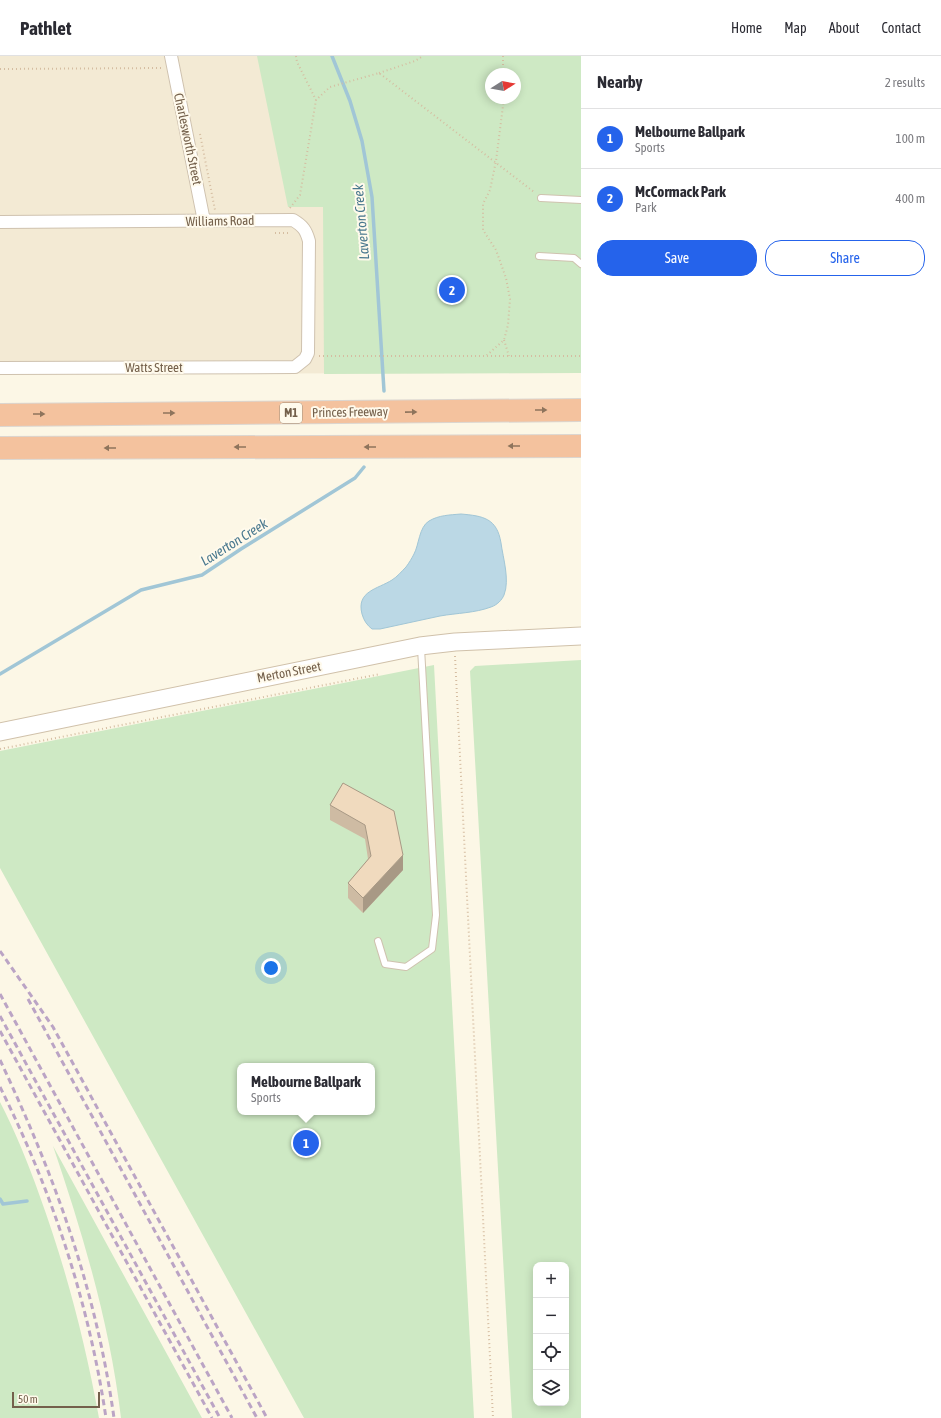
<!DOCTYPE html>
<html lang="en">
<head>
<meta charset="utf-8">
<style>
  :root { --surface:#fff; --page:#f7f7f7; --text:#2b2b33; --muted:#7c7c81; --line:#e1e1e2; --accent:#2563eb }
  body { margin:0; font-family:"Asap Condensed",sans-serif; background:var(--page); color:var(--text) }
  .controls { position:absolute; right:12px; bottom:12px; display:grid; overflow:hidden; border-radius:8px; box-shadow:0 2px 10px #0003 }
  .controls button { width:36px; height:36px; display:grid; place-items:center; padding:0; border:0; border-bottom:1px solid var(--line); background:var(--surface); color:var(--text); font:20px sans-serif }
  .compass { position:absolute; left:485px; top:12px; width:36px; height:36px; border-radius:50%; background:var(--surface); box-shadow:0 2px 10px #0003; rotate:79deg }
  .scale { position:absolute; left:12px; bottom:10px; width:88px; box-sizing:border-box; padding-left:4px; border:2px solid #74604b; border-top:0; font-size:11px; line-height:14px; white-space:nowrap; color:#74604b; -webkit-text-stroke:3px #fffaec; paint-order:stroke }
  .you { position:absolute; left:271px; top:912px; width:14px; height:14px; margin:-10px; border:3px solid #fff; border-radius:50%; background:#1a73e8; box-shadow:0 0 0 6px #1a73e833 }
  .badge { display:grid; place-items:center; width:26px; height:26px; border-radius:50%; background:var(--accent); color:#fff; font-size:13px; font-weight:700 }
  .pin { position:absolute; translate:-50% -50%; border:2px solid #fff; box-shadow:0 1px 4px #0006 }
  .popup { position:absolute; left:237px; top:1007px; width:138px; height:52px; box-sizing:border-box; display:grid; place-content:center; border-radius:8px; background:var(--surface); filter:drop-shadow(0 1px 3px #0005); font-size:13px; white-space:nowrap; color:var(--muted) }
  .popup b { font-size:15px; color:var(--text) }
  .popup::after { content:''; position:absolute; left:50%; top:100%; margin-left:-8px; border:8px solid transparent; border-top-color:var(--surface) }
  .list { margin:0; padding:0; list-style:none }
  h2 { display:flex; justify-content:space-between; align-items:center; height:52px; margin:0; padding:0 16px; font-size:17px }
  h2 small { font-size:13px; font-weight:400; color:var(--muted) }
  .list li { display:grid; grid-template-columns:26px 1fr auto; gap:12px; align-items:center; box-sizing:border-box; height:60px; padding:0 16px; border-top:1px solid var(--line) }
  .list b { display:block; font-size:15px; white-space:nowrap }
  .list p { margin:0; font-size:13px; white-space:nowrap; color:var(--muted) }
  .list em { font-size:13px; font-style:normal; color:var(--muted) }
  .actions { display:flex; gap:8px; padding:12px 16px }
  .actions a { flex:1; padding:9px 0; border:1px solid var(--accent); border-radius:16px; text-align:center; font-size:14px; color:var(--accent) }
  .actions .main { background:var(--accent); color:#fff }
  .icon { flex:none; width:22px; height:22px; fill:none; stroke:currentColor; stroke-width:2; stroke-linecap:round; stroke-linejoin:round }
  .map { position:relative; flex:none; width:581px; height:1362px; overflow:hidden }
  header { display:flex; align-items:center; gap:24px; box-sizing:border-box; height:56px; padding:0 20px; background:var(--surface); border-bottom:1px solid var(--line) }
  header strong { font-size:19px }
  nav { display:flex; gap:22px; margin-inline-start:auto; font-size:14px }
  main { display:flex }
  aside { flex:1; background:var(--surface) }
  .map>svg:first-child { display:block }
  .residential { fill:#f3ead4; fill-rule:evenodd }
  .green { fill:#cee9c4; fill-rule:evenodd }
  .water { fill:#bbd8e5; stroke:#a1c6d6 }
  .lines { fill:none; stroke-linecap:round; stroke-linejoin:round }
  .stream { stroke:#a1c6d6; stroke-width:3.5 }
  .lane-casing { stroke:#cfc2af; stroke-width:8 }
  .street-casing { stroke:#cfc2af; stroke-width:14 }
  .secondary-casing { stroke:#d0c1aa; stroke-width:19 }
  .highway-casing { stroke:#dbd6d0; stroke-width:24 }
  .path { stroke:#d5bda1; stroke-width:2; stroke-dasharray:1 3; stroke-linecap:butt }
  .lane { stroke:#fff; stroke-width:6 }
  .street { stroke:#fff; stroke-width:12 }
  .secondary { stroke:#fff; stroke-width:17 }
  .highway { stroke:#f4c29e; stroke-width:22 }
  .rail { stroke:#bba4c5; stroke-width:3; stroke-dasharray:6 4; stroke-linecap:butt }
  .wall { fill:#cebba3 }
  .shaded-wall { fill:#a89985 }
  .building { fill:#f0dabe; stroke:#a89985 }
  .oneway { fill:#8e745c }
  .labels { text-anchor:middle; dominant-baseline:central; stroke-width:4; stroke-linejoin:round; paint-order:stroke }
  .shield { fill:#fffaec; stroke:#9e8e7b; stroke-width:1 }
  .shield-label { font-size:12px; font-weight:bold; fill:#74604b }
  .street-label { font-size:13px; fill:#74604b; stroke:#fffaec }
  .water-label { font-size:14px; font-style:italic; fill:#49788e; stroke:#fffaec }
</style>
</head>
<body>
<header>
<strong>Pathlet</strong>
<nav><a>Home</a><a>Map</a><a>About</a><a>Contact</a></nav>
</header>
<main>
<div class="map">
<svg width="581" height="1362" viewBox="0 0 581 1362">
  <rect width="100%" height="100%" fill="#fcf7e6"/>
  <!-- residential -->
  <path class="residential" d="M0,0H581V317L0,318ZM491,18H515V42H491Z"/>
  <!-- green -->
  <path class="green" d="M257,0H581V317L324,318L323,151H288ZM491,18H515V42H491Z
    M581,604V1362H512L470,615L475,610ZM536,1209H566V1347H536Z
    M434,609L474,1362H304L0,812V695ZM240,1010H372V1056H240Z
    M0,1046C15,1075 28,1107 39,1138C66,1212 85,1285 99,1362H0Z
    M53,1090L202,1362H121C110,1269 83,1178 53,1090Z"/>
  <!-- water -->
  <path class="water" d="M461,458C483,460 497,462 501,487C503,502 510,524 504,539C502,544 497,549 491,551C475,557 457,557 440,560C420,564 400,569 380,573H372C367,569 364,565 362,558C356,535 378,533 392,524C397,521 402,515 406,511C409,507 412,502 414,498C419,489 419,471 429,465C439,459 450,459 461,458Z"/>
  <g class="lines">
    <!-- stream -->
    <path class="stream" d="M332,0L350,45L362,85L372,141L384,335
      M0,618L141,534L202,519L241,493L355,422L364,411
      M0,1143L3,1148L27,1145"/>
    <defs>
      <path id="lane" d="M541,142L581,144
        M539,200L574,202L581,208
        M378,885L385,908L406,911L432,893L436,859L421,592"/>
      <path id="street" d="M171,0L204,165
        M0,166L293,164C303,170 306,174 309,185L308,297L305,303L295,311L0,312"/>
      <path id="secondary" d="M0,676L420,590L455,586L581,580"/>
      <path id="highway" d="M0,359L581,354
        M0,392L581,390"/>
    </defs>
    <!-- lane casing -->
    <use href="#lane" class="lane-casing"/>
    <!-- street casing -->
    <use href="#street" class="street-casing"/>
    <!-- secondary casing -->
    <use href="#secondary" class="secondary-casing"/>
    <!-- highway casing -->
    <use href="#highway" class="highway-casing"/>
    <!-- path -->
    <path class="path" d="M296,0L297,6L316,44
      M503,0V18
      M0,13L162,12
      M379,17L415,5L423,0
      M200,78L215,154
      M290,152L300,139L316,44L330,31L379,17L534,136
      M275,177H291
      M504,284L509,300
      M319,300H486L504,284L508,269L510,243L506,222L496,194L483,174V148L490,134L496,105L504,42
      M487,300H581
      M455,600L493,1362
      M0,693L380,618"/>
    <!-- lane -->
    <use href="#lane" class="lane"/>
    <!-- street -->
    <use href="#street" class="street"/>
    <!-- secondary -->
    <use href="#secondary" class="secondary"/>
    <!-- highway -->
    <use href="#highway" class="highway"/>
    <!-- rail -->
    <path class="rail" d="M0,895L53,971L267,1362
      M0,938L232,1362
      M28,943L257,1362
      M0,960L220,1362
      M0,975L212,1362
      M0,1004C55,1121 96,1233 114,1362
      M0,1031C52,1135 89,1247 106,1362"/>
  </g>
  <!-- wall -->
  <path class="wall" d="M343,727L403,814L363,857L348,842V827L368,803L365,783L330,764V749Z"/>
  <!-- shaded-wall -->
  <path class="shaded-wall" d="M403,799V814L363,857V842Z"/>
  <!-- building -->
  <path class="building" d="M343,727L394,755L403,799L363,842L348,827L371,800L365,769L330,749Z"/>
  <!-- one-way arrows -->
  <defs><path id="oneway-solid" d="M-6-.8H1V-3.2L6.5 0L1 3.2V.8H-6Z"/></defs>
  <g class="oneway">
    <use href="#oneway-solid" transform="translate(541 354)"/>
    <use href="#oneway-solid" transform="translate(411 356) rotate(-1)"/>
    <use href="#oneway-solid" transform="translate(169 357)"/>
    <use href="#oneway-solid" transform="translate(39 358)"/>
    <use href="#oneway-solid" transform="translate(514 390) rotate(180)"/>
    <use href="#oneway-solid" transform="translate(240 391) rotate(180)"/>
    <use href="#oneway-solid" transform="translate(370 391) rotate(180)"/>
    <use href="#oneway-solid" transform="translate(110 392) rotate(180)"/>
  </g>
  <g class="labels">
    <!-- shield labels -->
    <rect class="shield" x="280" y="347" width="22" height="20" rx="3"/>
    <g class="shield-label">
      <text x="291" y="357">M1</text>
    </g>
    <!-- street labels -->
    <g class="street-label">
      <text transform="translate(188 83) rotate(78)">Charlesworth Street</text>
      <text transform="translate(220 165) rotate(-1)">Williams Road</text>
      <text x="154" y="311">Watts Street</text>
      <text transform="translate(350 356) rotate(-1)">Princes Freeway</text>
      <text transform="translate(289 616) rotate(-11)">Merton Street</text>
    </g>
    <!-- water labels -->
    <g class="water-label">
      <text transform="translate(361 166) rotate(-95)">Laverton Creek</text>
      <text transform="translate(234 486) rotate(-32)">Laverton Creek</text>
    </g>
  </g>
</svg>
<div class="controls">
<button>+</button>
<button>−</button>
<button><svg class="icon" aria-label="locate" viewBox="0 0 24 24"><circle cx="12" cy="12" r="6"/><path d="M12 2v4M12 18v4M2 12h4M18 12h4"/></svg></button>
<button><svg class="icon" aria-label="layers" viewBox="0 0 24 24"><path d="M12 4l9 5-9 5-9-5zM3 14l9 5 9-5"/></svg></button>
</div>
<svg class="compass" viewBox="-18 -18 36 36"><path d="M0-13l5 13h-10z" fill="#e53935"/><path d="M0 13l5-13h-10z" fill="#7c7c81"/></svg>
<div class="scale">50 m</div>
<div class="you"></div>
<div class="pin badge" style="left:306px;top:1087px">1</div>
<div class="popup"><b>Melbourne Ballpark</b>Sports</div>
<div class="pin badge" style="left:452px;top:234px">2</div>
</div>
<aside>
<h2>Nearby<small>2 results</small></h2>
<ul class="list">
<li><span class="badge">1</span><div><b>Melbourne Ballpark</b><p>Sports</p></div><em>100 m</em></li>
<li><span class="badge">2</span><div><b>McCormack Park</b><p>Park</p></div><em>400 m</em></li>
</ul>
<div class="actions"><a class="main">Save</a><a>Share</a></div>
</aside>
</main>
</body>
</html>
